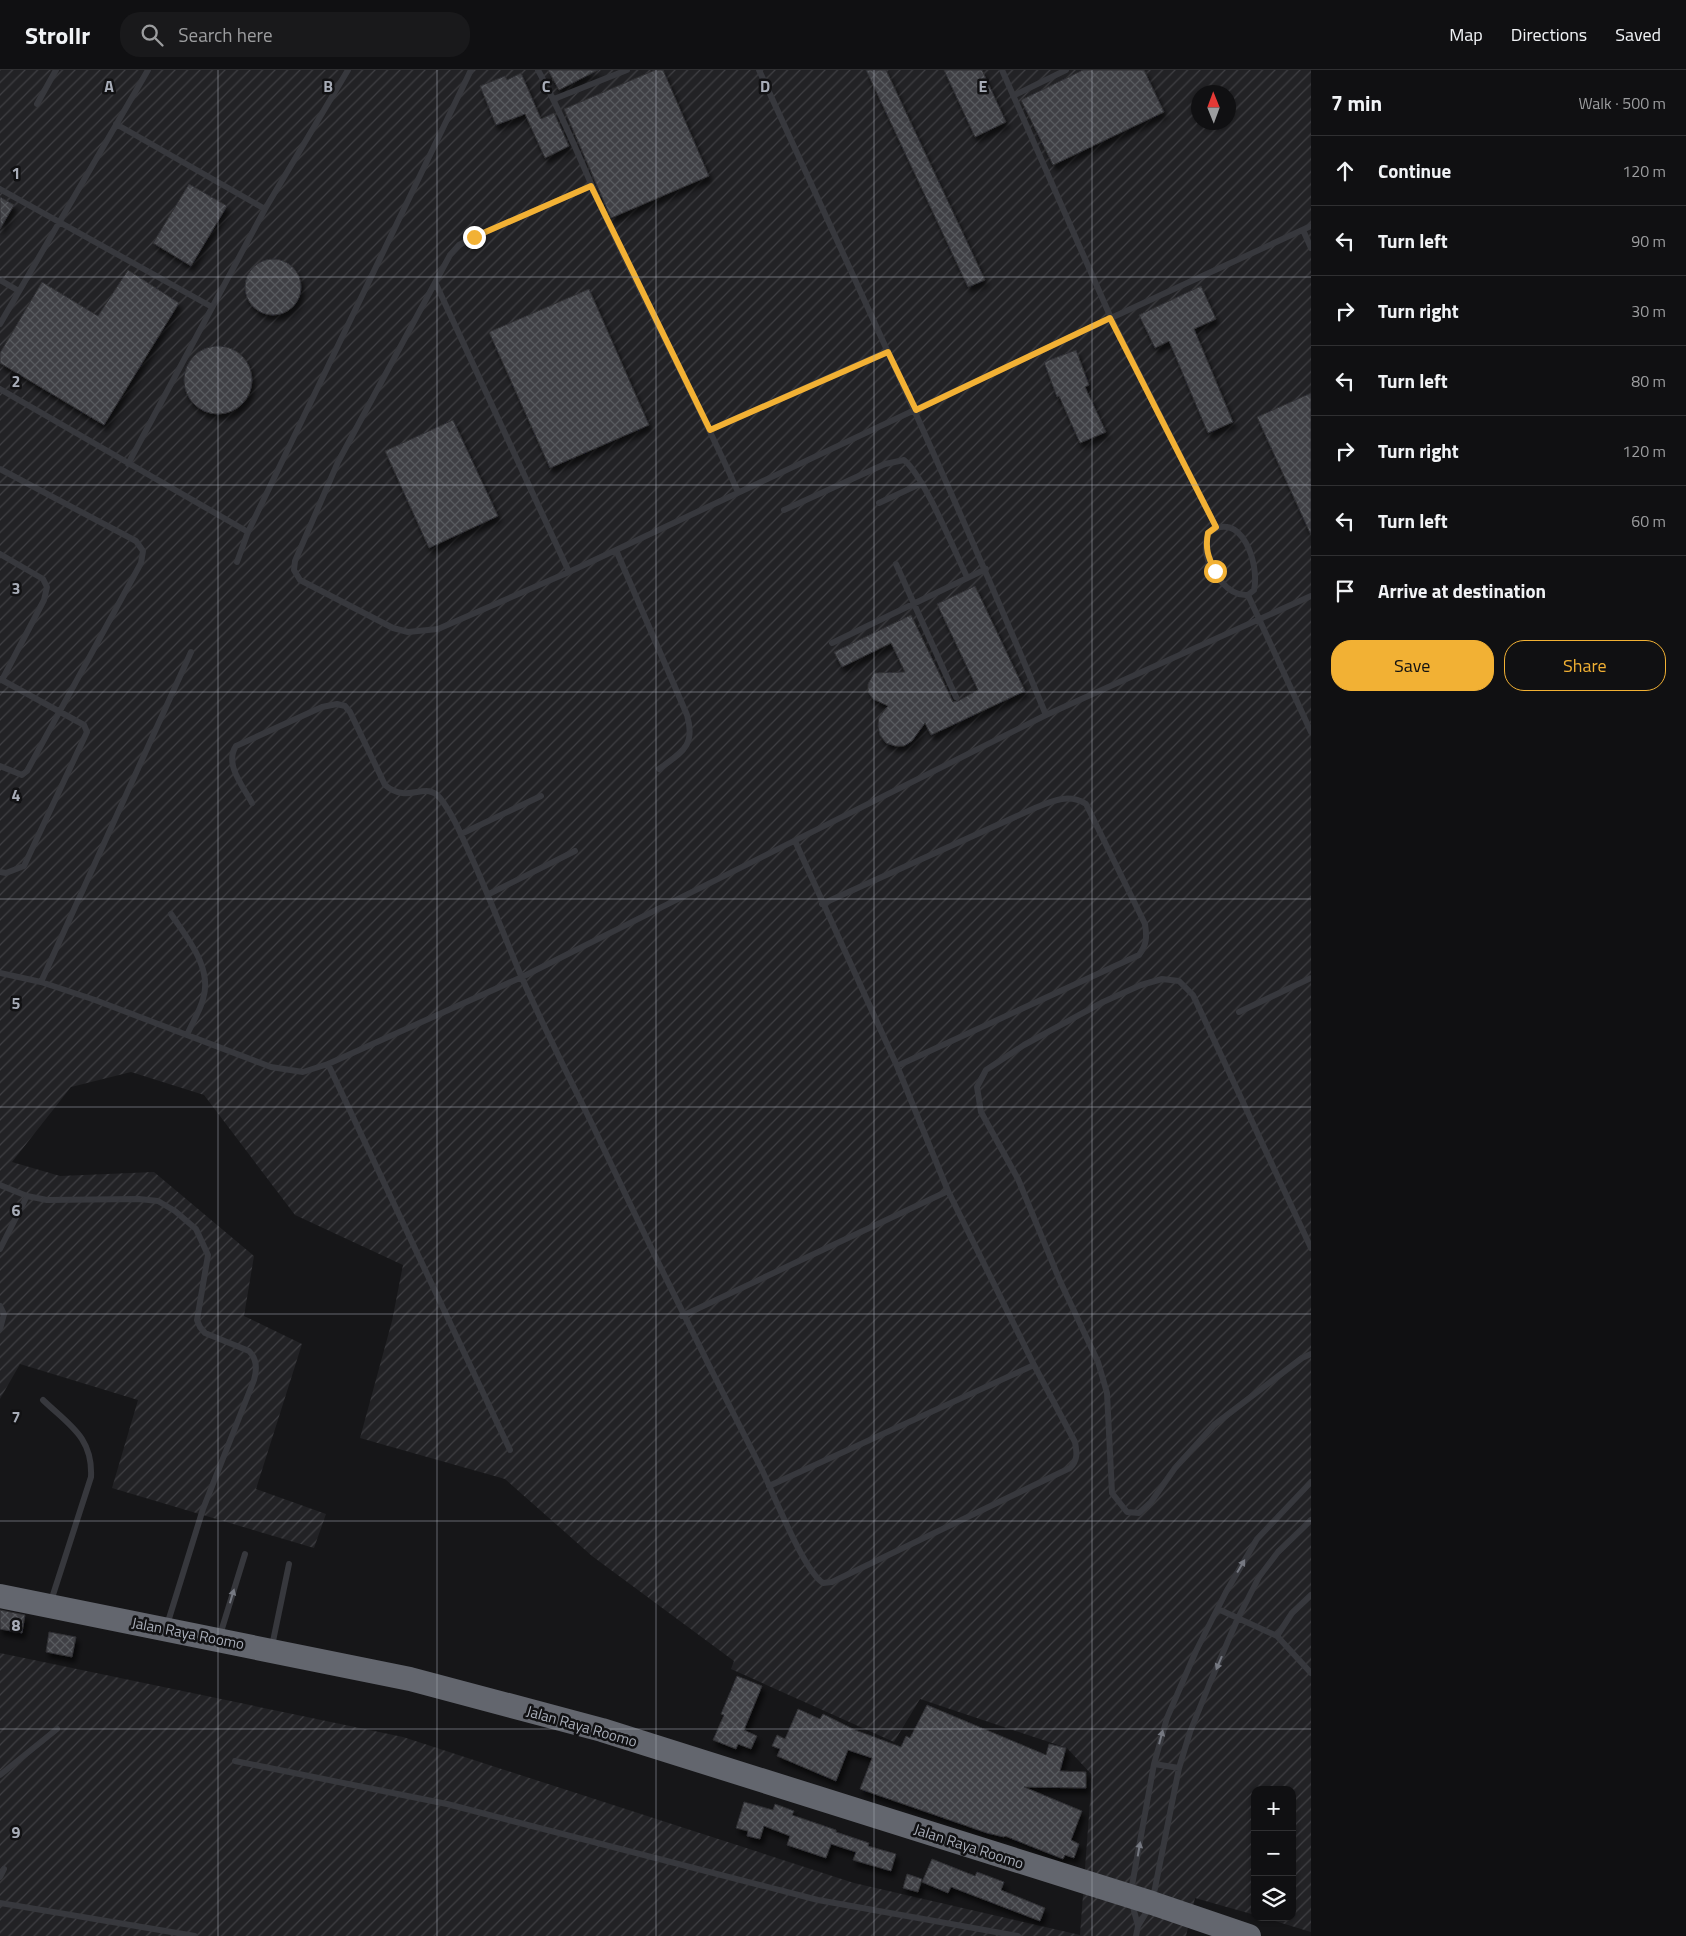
<!DOCTYPE html>
<html lang="en">
<head>
<meta charset="utf-8">
<style>
  :root { --surface:#101012; --page:#19191b; --text:#f1f3f6; --muted:#9c9d9f; --line:#303032; --accent:#f2b134 }
  body { margin:0; font-family:"Titillium Web",sans-serif; background:var(--page); color:var(--text) }
  .controls { position:absolute; right:15px; bottom:15px; display:grid; overflow:hidden; border-radius:10px; box-shadow:0 1px 4px #0004 }
  .controls button { width:45px; height:45px; display:grid; place-items:center; padding:0; border:0; border-bottom:1px solid var(--line); background:var(--surface); color:var(--text); font:25px sans-serif }
  .compass { position:absolute; left:1191px; top:15px; width:45px; height:45px; border-radius:50%; background:var(--surface); box-shadow:0 1px 4px #0004; rotate:359deg }
  .stop { position:absolute; width:15px; height:15px; margin:-11px; border:4px solid #f2b134; border-radius:50%; background:#fff }
  .stop.end { background:#f2b134; border-color:#fff; box-shadow:0 1px 5px #0008 }
  .list { margin:0; padding:0; list-style:none }
  h2 { display:flex; justify-content:space-between; align-items:center; height:65px; margin:0; padding:0 20px; font-size:21px }
  h2 small { font-size:16px; font-weight:400; color:var(--muted) }
  .list li { display:grid; grid-template-columns:32px 1fr auto; gap:15px; align-items:center; box-sizing:border-box; height:70px; padding:0 20px; border-top:1px solid var(--line) }
  .list b { display:block; font-size:19px; white-space:nowrap }
  .list em { font-size:16px; font-style:normal; color:var(--muted) }
  .actions { display:flex; gap:10px; padding:15px 20px }
  .actions a { flex:1; padding:11px 0; border:1px solid var(--accent); border-radius:20px; text-align:center; font-size:18px; color:var(--accent) }
  .actions .main { background:var(--accent); color:#111 }
  .icon { flex:none; width:28px; height:28px; fill:none; stroke:currentColor; stroke-width:2; stroke-linecap:round; stroke-linejoin:round }
  .map { position:relative; flex:none; width:1311px; height:1866px; overflow:hidden }
  header { display:flex; align-items:center; gap:30px; box-sizing:border-box; height:70px; padding:0 25px; background:var(--surface); border-bottom:1px solid var(--line) }
  header strong { font-size:24px }
  nav { display:flex; gap:28px; margin-inline-start:auto; font-size:18px }
  .search { width:350px; height:45px; background:var(--page); display:flex; align-items:center; gap:12px; box-sizing:border-box; padding:0 18px; border-radius:20px; color:var(--muted); font-size:19px }
  main { display:flex }
  aside { flex:1; background:var(--surface) }
  .map>svg:first-child { display:block }
  .industrial { fill:url(#industrial-furrows); fill-rule:evenodd }
  .building { fill:url(#building-cross-hatch); stroke:#303034; filter:url(#shadow) }
  .lines { fill:none; stroke-linecap:round; stroke-linejoin:round }
  .lane { stroke:#37383d; stroke-width:6 }
  .highway { stroke:#63666e; stroke-width:24 }
  .oneway { fill:#757881 }
  .route { stroke:#f2b134; stroke-width:6 }
  .grid { fill:none; stroke:#a8adb8; stroke-width:1; stroke-opacity:0.55 }
  .labels { text-anchor:middle; dominant-baseline:central; stroke-width:5; stroke-linejoin:round; paint-order:stroke }
  .street-label { font-size:15px; fill:#a8adb8; stroke:#111113 }
  .grid-label { font-size:16px; text-anchor:middle; font-weight:bold; fill:#a8adb8; stroke:#111113; stroke-width:5; stroke-linejoin:round; paint-order:stroke }
</style>
</head>
<body>
<header>
<strong>Strollr</strong>
<div class="search"><svg class="icon" aria-label="search" viewBox="0 0 24 24"><circle cx="10" cy="10" r="6"/><path d="M15 15l6 6"/></svg>Search here</div>
<nav><a>Map</a><a>Directions</a><a>Saved</a></nav>
</header>
<main>
<div class="map">
<svg width="1311" height="1866" viewBox="0 0 1311 1866">
  <defs>
    <pattern id="industrial-furrows" width="10" height="10" patternUnits="userSpaceOnUse" patternTransform="scale(1.25)"><rect width="10" height="10" fill="#222225"/><path d="M-1 1l2-2M0 10L10 0M9 11l2-2" fill="none" stroke="#3f3f43"/></pattern>
    <pattern id="building-cross-hatch" width="8" height="8" patternUnits="userSpaceOnUse" patternTransform="scale(1.25)"><rect width="8" height="8" fill="#404145"/><path d="M0 0l8 8M0 8l8-8" fill="none" stroke="#595a5e"/></pattern>
    <filter id="shadow"><feDropShadow dx="3" dy="5.5" stdDeviation="2.5" flood-color="#0009"/></filter>
  </defs>
  <rect width="100%" height="100%" fill="#161618"/>
  <!-- industrial -->
  <path class="industrial" d="M0,0H1311V1862L1262,1847H1292V1720H1255V1845L1195,1828L1186,1866H0V1583L403,1667L854,1813L1080,1865L1092,1705L1067,1678L920,1629L894,1672L731,1599L734,1591L592,1486L505,1409L360,1368L392,1251L403,1195L295,1145L204,1025L131,1002L71,1017L12,1092L60,1106L154,1102L254,1186L244,1246L302,1274L256,1419L326,1444L314,1478L112,1418L138,1330L20,1294L0,1329ZM1198,22H1228V52H1198Z"/>
  <!-- building -->
  <path class="building" d="M548,0H598L559,20Z
    M655,0H663L709,106L611,148L564,39Z
    M866,0H886L985,210L968,217Z
    M944,0H982L1006,52L975,67Z
    M1083,0H1144L1164,42L1053,95L1021,30Z
    M521,3L541,49L554,43L569,76L545,88L525,44L496,55L480,16L505,6L507,10Z
    M189,114L227,136L191,196L153,173Z
    M0,127L14,135L0,159Z
    M245 217a28 28 0 1 1 56 0a28 28 0 1 1-56 0Z
    M128,200L179,233L104,355L0,293V283L42,212L98,246Z
    M1201,216L1216,249L1194,259L1233,352L1208,363L1169,271L1155,278L1139,245Z
    M589,219L649,355L550,398L489,262Z
    M184 310a34 34 0 1 1 68 0a34 34 0 1 1-68 0Z
    M1076,280L1089,315L1085,317L1106,362L1080,373L1059,326L1057,327L1044,292Z
    M1311,323V465L1257,347Z
    M453,350L498,446L429,478L385,381Z
    M975,516L1025,621L931,665L925,653L912,671L904,676H895L886,673L880,665L878,656L879,647L888,636L873,629L868,622V614L874,603L905,602L891,573L842,597L834,582L911,545L953,632L958,631L978,620L937,534Z
    M0,1540L25,1545L22,1563L0,1559Z
    M49,1562L76,1567L72,1587L46,1582Z
    M737,1606L762,1616L744,1660L757,1666L751,1679L738,1674L736,1679L713,1670L724,1645L721,1644Z
    M927,1635L1046,1685L1049,1674L1066,1678L1060,1701L1086,1702V1718L1024,1717L1082,1741L1071,1770L1079,1774L1074,1788L1065,1785L1063,1789L1005,1766L1004,1767L987,1763L860,1719L872,1688L848,1680L836,1711L777,1686L780,1679L772,1676L777,1665L785,1669L798,1639L820,1649L823,1644L855,1660L901,1677L906,1666L910,1668Z
    M744,1732L773,1740L775,1734L794,1741L792,1745L836,1760V1762L869,1773L868,1776L896,1784L891,1801L853,1790L856,1782L831,1774L826,1788L787,1775L790,1766L764,1756L760,1769L747,1766L748,1761L736,1758Z
    M932,1789L975,1806L977,1802L1004,1812L1001,1820L1045,1838L1040,1851L951,1817L948,1823L922,1812Z
    M907,1804L922,1809L918,1822L903,1818Z"/>
  <g class="lines">
    <!-- lane -->
    <path class="lane" d="M538,0C569,56 591,118 619,176C658,258 701,339 738,422
      M759,0C857,214 956,427 1046,645
      M1002,0L1111,248L1216,457
      M1013,26L1066,0
      M554,29L627,0
      M37,34L56,0
      M116,54L265,139
      M591,116L474,167L459,175L450,185L338,392L295,491L294,500L300,510L393,558L408,562L438,559L569,502L1111,248L1311,156
      M0,119L212,237
      M1303,160L1311,178
      M0,210L19,221
      M436,214L569,502
      M0,254L148,0
      M0,319L248,462
      M710,360L888,281
      M128,394L265,139L348,0
      M0,399L136,471L143,481L141,493L27,701L22,705L0,696
      M879,433L922,413
      M784,440L885,394L904,390C924,406 954,480 967,507
      M616,480L687,645C696,676 682,682 659,699
      M0,484L43,509L47,517L44,530L2,610
      M237,492L248,462L471,0
      M896,494L956,627
      M1248,525L1254,520C1260,494 1241,438 1208,463C1207,469 1205,476 1206,483C1210,501 1228,527 1248,525L1311,662
      M832,573L986,499
      M0,609L84,655L87,662L24,796L6,803L0,802
      M252,733C243,716 224,694 236,676L322,637L337,634L345,636L350,642L385,715C409,735 425,710 440,728C452,743 461,764 469,782C488,823 504,866 522,908C544,958 569,1007 593,1056C647,1171 703,1285 761,1398C774,1424 803,1500 823,1513L832,1512L1070,1398C1078,1390 1077,1383 1075,1372L1034,1295L948,1121L897,996L795,771
      M461,764L541,726
      M489,824L575,781
      M822,834L1035,738C1052,731 1069,723 1086,734L1145,854C1147,867 1147,874 1139,885L897,996
      M171,844C187,868 213,898 203,929C200,941 192,953 187,965
      M0,903L41,912L95,930L271,997L303,1002L328,994L522,907L1046,645L1311,526
      M41,912L191,582
      M1239,942L1311,908
      M328,994L510,1380
      M0,1115L27,1126L47,1130L139,1129L158,1131L175,1141L196,1159L208,1185L197,1250L200,1257L205,1263L249,1281C257,1289 257,1300 254,1310L203,1439L167,1555
      M1311,1178L1193,925L1179,911L1162,909L1141,915L1103,932L1024,975L986,1000L977,1017L981,1042L1018,1109L1060,1211L1098,1292L1107,1323L1112,1423L1127,1442L1139,1443L1151,1432L1175,1398L1214,1355L1302,1288L1311,1284
      M0,1179L27,1126
      M0,1236L4,1244L0,1259
      M682,1246L948,1121
      M43,1330C69,1355 93,1367 91,1407L51,1531
      M769,1416L1034,1295
      M1311,1525L1292,1543L1277,1566L1311,1603
      M1218,1539L1277,1566
      M220,1565L245,1484
      M272,1576L289,1494
      M235,1691L447,1734L818,1830L1018,1866
      M1154,1694L1179,1698
      M0,1705L57,1659
      M0,1807L4,1799
      M1131,1821L1154,1694L1167,1648L1196,1581L1226,1522L1257,1469L1311,1412
      M0,1833L195,1866
      M1132,1833L1138,1856
      M1136,1866L1138,1856L1152,1833L1179,1698L1190,1662L1209,1615L1238,1548L1259,1507L1278,1482L1311,1450"/>
    <!-- highway -->
    <path class="highway" d="M0,1526L410,1609L602,1660L1152,1833L1249,1866"/>
  </g>
  <!-- one-way arrows -->
  <defs><path id="oneway-solid" d="M-6-.8H1V-3.2L6.5 0L1 3.2V.8H-6Z" transform="scale(1.25)"/></defs>
  <g class="oneway">
    <use href="#oneway-solid" transform="translate(1241 1496) rotate(-59)"/>
    <use href="#oneway-solid" transform="translate(232 1526) rotate(-73)"/>
    <use href="#oneway-solid" transform="translate(1219 1593) rotate(113)"/>
    <use href="#oneway-solid" transform="translate(1161 1667) rotate(-75)"/>
    <use href="#oneway-solid" transform="translate(1139 1779) rotate(-80)"/>
  </g>
  <g class="lines">
    <!-- route -->
    <path class="route" d="M474,167L591,116L710,360L888,282L916,340L1110,248L1216,457L1208,463C1205,478 1208,487 1215,501"/>
  </g>
  <!-- grid -->
  <path class="grid" d="M218,0V1866M437,0V1866M656,0V1866M874,0V1866M1092,0V1866M0,207H1311M0,415H1311M0,622H1311M0,829H1311M0,1037H1311M0,1244H1311M0,1451H1311M0,1659H1311"/>
  <g class="labels">
    <!-- street labels -->
    <g class="street-label">
      <text transform="translate(188 1563) rotate(11)">Jalan Raya Roomo</text>
      <text transform="translate(582 1656) rotate(16)">Jalan Raya Roomo</text>
      <text transform="translate(969 1776) rotate(18)">Jalan Raya Roomo</text>
    </g>
  </g>
  <g class="grid-label">
    <text x="109" y="22">A</text>
    <text x="328" y="22">B</text>
    <text x="546" y="22">C</text>
    <text x="765" y="22">D</text>
    <text x="983" y="22">E</text>
    <text x="16" y="109">1</text>
    <text x="16" y="317">2</text>
    <text x="16" y="524">3</text>
    <text x="16" y="731">4</text>
    <text x="16" y="939">5</text>
    <text x="16" y="1146">6</text>
    <text x="16" y="1353">7</text>
    <text x="16" y="1561">8</text>
    <text x="16" y="1768">9</text>
  </g>
</svg>
<div class="controls">
<button>+</button>
<button>−</button>
<button><svg class="icon" aria-label="layers" viewBox="0 0 24 24"><path d="M12 4l9 5-9 5-9-5zM3 14l9 5 9-5"/></svg></button>
</div>
<svg class="compass" viewBox="-18 -18 36 36"><path d="M0-13l5 13h-10z" fill="#e53935"/><path d="M0 13l5-13h-10z" fill="#9c9d9f"/></svg>
<div class="stop" style="left:1215px;top:501px"></div>
<div class="stop end" style="left:474px;top:167px"></div>
</div>
<aside>
<h2>7 min<small>Walk · 500 m</small></h2>
<ul class="list">
<li><svg class="icon" aria-label="ahead" viewBox="0 0 24 24"><path d="M12 20V5M6 11l6-6 6 6"/></svg><div><b>Continue</b></div><em>120 m</em></li>
<li><svg class="icon" aria-label="left" viewBox="0 0 24 24"><path d="M17 20v-9H6M10 6l-5 5 5 5"/></svg><div><b>Turn left</b></div><em>90 m</em></li>
<li><svg class="icon" aria-label="right" viewBox="0 0 24 24"><path d="M7 20v-9h11M14 6l5 5-5 5"/></svg><div><b>Turn right</b></div><em>30 m</em></li>
<li><svg class="icon" aria-label="left" viewBox="0 0 24 24"><path d="M17 20v-9H6M10 6l-5 5 5 5"/></svg><div><b>Turn left</b></div><em>80 m</em></li>
<li><svg class="icon" aria-label="right" viewBox="0 0 24 24"><path d="M7 20v-9h11M14 6l5 5-5 5"/></svg><div><b>Turn right</b></div><em>120 m</em></li>
<li><svg class="icon" aria-label="left" viewBox="0 0 24 24"><path d="M17 20v-9H6M10 6l-5 5 5 5"/></svg><div><b>Turn left</b></div><em>60 m</em></li>
<li><svg class="icon" aria-label="arrive" viewBox="0 0 24 24"><path d="M6 21V4h12l-3 4 3 4H6"/></svg><div><b>Arrive at destination</b></div></li>
</ul>
<div class="actions"><a class="main">Save</a><a>Share</a></div>
</aside>
</main>
</body>
</html>
